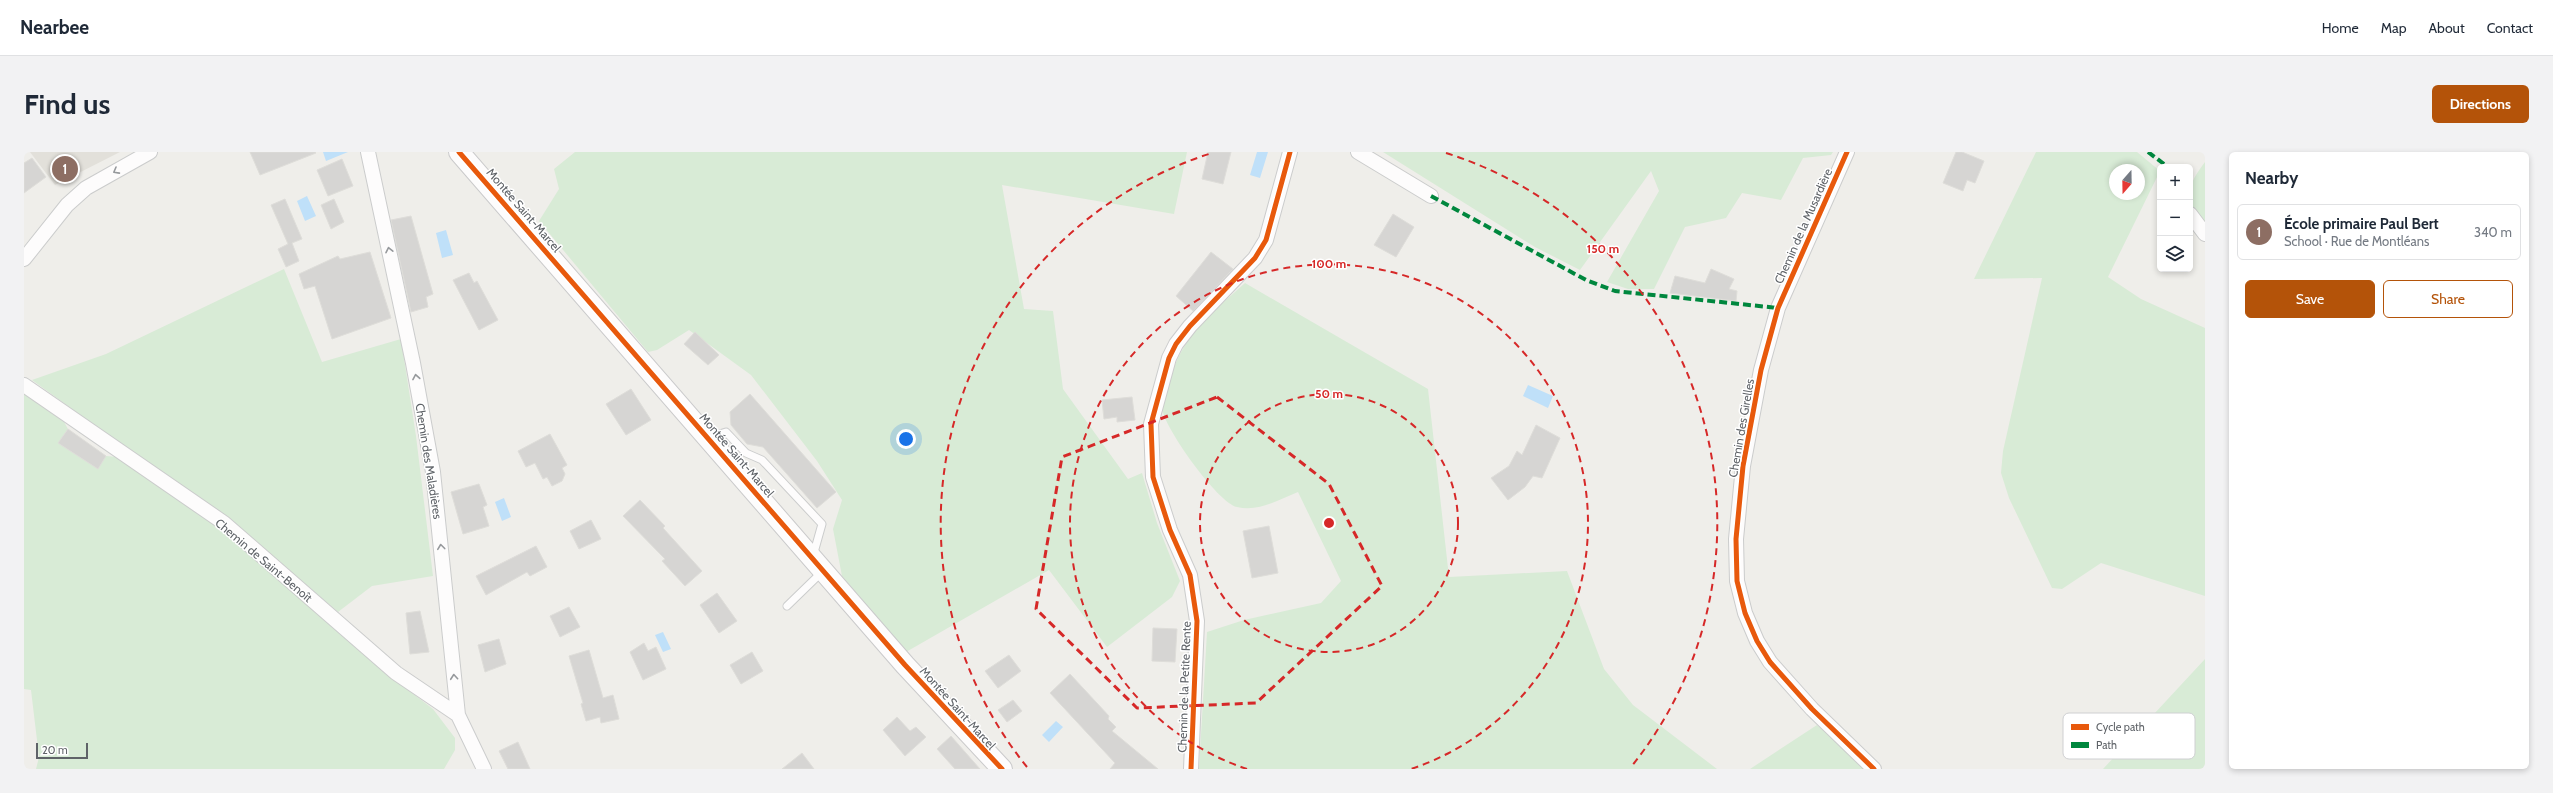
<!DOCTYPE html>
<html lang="en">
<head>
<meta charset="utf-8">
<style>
  :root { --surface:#fff; --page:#f2f2f3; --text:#1f2937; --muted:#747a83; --line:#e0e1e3; --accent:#b45309 }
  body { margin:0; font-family:Cabin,sans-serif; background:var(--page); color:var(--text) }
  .controls { position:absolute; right:12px; top:12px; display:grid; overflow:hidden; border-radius:6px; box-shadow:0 2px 6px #0003 }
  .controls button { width:36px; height:36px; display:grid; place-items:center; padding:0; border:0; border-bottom:1px solid var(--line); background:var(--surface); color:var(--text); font:20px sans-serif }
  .compass { position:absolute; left:2085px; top:12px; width:36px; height:36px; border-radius:50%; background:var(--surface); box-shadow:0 2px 6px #0003; rotate:200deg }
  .scale { position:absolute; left:12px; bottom:10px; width:52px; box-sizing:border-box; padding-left:4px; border:2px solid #5f6368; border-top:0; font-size:11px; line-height:14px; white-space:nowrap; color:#5f6368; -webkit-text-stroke:3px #fff; paint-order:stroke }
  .you { position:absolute; left:882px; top:287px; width:14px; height:14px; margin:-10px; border:3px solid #fff; border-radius:50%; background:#1a73e8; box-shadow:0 0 0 6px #1a73e833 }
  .badge { display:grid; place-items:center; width:26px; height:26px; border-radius:50%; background:var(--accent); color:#fff; font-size:13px; font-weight:700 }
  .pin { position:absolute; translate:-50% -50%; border:2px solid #fff; box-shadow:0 1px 4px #0006 }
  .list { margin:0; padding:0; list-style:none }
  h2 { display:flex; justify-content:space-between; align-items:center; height:52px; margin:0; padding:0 16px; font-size:17px }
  h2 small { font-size:13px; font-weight:400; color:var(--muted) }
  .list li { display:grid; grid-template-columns:26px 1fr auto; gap:12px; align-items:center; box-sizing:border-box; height:56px; margin:0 8px 8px; padding:0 8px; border:1px solid var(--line); border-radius:6px }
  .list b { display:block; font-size:15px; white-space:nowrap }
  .list p { margin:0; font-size:13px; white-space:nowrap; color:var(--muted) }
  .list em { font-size:13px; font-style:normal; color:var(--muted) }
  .actions { display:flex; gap:8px; padding:12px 16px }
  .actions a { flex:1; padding:9px 0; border:1px solid var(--accent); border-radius:6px; text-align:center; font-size:14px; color:var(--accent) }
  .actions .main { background:var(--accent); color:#fff }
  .icon { flex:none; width:22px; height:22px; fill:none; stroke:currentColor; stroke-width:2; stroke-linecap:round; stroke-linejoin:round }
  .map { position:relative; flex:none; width:2181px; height:617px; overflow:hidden; border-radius:6px }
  header { display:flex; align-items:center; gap:24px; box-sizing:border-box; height:56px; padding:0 20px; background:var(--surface); border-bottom:1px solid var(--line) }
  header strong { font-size:19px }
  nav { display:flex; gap:22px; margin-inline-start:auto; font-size:14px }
  .intro { display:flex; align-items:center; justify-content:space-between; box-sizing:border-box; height:96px; padding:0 24px }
  h1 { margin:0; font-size:28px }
  .button { padding:10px 18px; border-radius:6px; background:var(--accent); color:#fff; font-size:14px; font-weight:700 }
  main { display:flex; gap:24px; padding:0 24px }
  aside { flex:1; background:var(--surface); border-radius:6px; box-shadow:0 2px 6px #0003 }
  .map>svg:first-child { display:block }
  .education { fill:#e2e0da }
  .green { fill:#d8ebd6; fill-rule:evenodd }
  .water { fill:#bfe0f9 }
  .building { fill:#d6d5d3; stroke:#deddd9 }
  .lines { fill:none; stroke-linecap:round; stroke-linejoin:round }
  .lane-casing { stroke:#cbcccc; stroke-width:9 }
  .street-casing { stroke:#cbcccc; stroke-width:16 }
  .secondary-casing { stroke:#cacacb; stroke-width:22 }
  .lane { stroke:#fdfcfc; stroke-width:7 }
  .street { stroke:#fdfcfc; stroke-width:14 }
  .secondary { stroke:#fdfcfc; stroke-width:20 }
  .quiet { stroke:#00873e; stroke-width:4; stroke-dasharray:8 4; stroke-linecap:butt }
  .cycleway-casing { stroke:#fff; stroke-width:8 }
  .cycleway { stroke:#e8590c; stroke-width:5 }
  .oneway { stroke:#96999c }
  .marked { fill:none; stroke:#d62828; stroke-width:3; stroke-dasharray:8 5; stroke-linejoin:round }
  .ring { fill:none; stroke:#d62828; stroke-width:2; stroke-dasharray:7 5 }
  .labels { text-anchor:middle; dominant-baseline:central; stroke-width:3; stroke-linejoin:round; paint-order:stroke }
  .street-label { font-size:12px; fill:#5f6368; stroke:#fff }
  .key { fill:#fff; stroke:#cfd0d2; stroke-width:1 }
  .key-label { font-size:11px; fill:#5f6368 }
  .centre { fill:#d62828; stroke:#fff; stroke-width:2 }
  .ring-label { font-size:12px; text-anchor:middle; font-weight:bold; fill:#d62828; stroke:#fff; stroke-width:3; stroke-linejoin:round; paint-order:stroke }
</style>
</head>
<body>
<header>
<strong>Nearbee</strong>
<nav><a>Home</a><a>Map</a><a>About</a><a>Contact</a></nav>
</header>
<div class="intro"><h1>Find us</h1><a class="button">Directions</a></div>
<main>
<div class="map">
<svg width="2181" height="617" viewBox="0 0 2181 617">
  <rect width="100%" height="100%" fill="#efeeea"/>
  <!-- education -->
  <path class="education" d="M6,0H96L31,33Z"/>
  <!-- green -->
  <path class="green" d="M551,0H1163L1150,62L978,33L1000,157L1029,159L1039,237L1104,327L1118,321L1133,371L1156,429L1148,445L1083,495L1025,418L882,500L818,424L809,377L818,348L793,309L727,223L665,178L633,198L624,200L515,69L535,37L530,17Z
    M1359,0H1809L1807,3L1779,6L1757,48L1718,41L1702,66L1661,75L1630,137H1604L1583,130L1635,39L1627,19L1556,118L1511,95Z
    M2012,0H2113L2136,19L2084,125L2117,147L2181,176V444L2077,411L2038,437L2028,436L1985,346L1977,321L1979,299L2018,126L1950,127ZM2091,18H2115V42H2091Z
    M2181,10V75C2160,48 2160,38 2181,10Z
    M260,117L298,210L377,187L392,284L409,424L348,434L314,460L229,388L8,228L82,202Z
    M1221,131L1404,237L1425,425L1543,419L1580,517L1609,553L1693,617H1175L1183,480L1220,468L1297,451L1317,429L1274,340C1254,348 1235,360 1213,355C1194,351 1140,276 1138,256C1137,250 1141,241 1143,236C1157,184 1183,165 1221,131Z
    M0,242L40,270L44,277L34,291L74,317L82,304L94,305L176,361L226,400L358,518L409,557L431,586V598L420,617H12L15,605L7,538L0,537Z
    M2181,507V617H2079Z
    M1793,573L1821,596L1840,617H1726Z"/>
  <!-- water -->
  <path class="water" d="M299,0H324L302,9Z
    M1233,0H1244L1236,26L1226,23Z
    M283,44L292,64L281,69L273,49Z
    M422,78L429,103L418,106L412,81Z
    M1504,233L1529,244L1524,256L1499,244Z
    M480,346L487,365L478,369L471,350Z
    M639,480L647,497L639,500L631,483Z
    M1032,569L1039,575L1025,590L1018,583Z"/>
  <!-- building -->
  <path class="building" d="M226,0H291L292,1L236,23Z
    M1184,0H1207L1199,32L1178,27Z
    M1932,0H1938L1960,9L1951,31L1943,28L1939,39L1919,31Z
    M8,6L22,25L0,41V11Z
    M318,7L329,34L304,44L293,18Z
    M261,47L278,87L268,91L275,109L262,115L254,97L264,92L247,53Z
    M310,47L320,70L307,77L297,53Z
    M1369,62L1390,75L1372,105L1350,93Z
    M387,64L409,142L402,145L404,155L387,160L367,68Z
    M346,100L367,166L308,187L291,134L280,137L275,122L314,104L316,107Z
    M1187,100L1209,117L1169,159L1152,144Z
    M1687,117L1710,127L1705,137L1713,139L1712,149L1646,141L1651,124L1681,131Z
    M445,121L450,131L453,129L474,168L455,178L429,128Z
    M671,180L695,203L684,213L660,192Z
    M607,237L627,268L602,283L582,252Z
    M726,242L812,340L793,356L739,295L723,292L707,273L706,260Z
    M1108,245L1111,268L1093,270V265L1080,267L1078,248Z
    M1512,273L1536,286L1518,326L1509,324L1501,335L1484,348L1467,326L1485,314L1493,299L1498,303Z
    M44,277L82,304L74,317L34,291Z
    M526,282L543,313L538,316L541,322L538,329L528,334L523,325L519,327L511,311L502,315L494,299Z
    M455,332L463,353L459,355L465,374L439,382L427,340Z
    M616,348L641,374L639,376L678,419L661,434L638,409L641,407L599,364Z
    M567,368L577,387L555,397L546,379Z
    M1245,374L1254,421L1228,426L1219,379Z
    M512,394L523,415L506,424L503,420L462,443L452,424Z
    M693,441L713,469L695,481L676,453Z
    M545,455L556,475L536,485L526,464Z
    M396,459L405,500L386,502L382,461Z
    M1129,476L1153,477L1151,510L1128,509Z
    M475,487L482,512L461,520L454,493Z
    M620,491L624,499L632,495L642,517L619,528L606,500Z
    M565,498L579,546L589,543L595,567L577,571L576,565L562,569L557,552L559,551L545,504Z
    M728,500L739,519L717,532L706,513Z
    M985,503L997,519L974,536L961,519Z
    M1046,522L1085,564L1084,567L1092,575L1088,579L1134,617H1086L1091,611L1026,541Z
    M989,548L998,559L983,570L974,558Z
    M873,565L886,579L892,575L902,585L881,604L859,578Z
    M927,584L956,617H931L913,597Z
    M494,590L506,617H484L475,599Z
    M778,601L790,617H758Z"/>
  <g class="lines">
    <defs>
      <path id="lane" d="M686,285L702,280L722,301L738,308L798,372L789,404
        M763,454L799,419"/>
      <path id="street" d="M344,0L389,211L409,320L434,563L460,617
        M1334,0L1407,44
        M1823,0L1754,156L1737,218L1719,314L1712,387L1713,429L1721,461L1733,489L1746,510L1788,557L1850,617
        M2166,62L2181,82
        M0,107L43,53L62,36L126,0
        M0,233L200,371L372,521L434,563
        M1167,617L1173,469L1166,423L1146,378L1129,325L1127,272L1145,206L1152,192L1166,174L1231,106L1242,88L1266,0"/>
      <path id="secondary" d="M435,0L881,513L978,617"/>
    </defs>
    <!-- lane casing -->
    <use href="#lane" class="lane-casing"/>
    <!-- street casing -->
    <use href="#street" class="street-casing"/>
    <!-- secondary casing -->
    <use href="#secondary" class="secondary-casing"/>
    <!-- lane -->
    <use href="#lane" class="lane"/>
    <!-- street -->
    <use href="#street" class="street"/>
    <!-- secondary -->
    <use href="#secondary" class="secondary"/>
    <!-- quiet -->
    <path class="quiet" d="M2124,0L2144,15
      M1407,44L1562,128L1591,139L1754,156"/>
    <defs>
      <path id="cycleway" d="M435,0L881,513L978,617
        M1823,0L1754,156L1737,218L1719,314L1712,387L1713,429L1721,461L1733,489L1746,510L1788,557L1850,617
        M1167,617L1173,469L1166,423L1146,378L1129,325L1127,272L1145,206L1152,192L1166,174L1231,106L1242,88L1266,0"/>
    </defs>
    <!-- cycleway casing -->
    <use href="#cycleway" class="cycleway-casing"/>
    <!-- cycleway -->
    <use href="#cycleway" class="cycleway"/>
  </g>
  <!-- one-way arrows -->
  <defs><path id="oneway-chevron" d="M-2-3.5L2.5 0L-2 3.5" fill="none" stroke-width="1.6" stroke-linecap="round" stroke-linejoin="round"/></defs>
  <g class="oneway">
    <use href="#oneway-chevron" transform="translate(92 19) rotate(151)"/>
    <use href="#oneway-chevron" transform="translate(365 98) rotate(-102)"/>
    <use href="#oneway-chevron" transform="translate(392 225) rotate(-100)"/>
    <use href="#oneway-chevron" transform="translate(417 395) rotate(-97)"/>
    <use href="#oneway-chevron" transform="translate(430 525) rotate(-95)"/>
  </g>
  <!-- marked area -->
  <path class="marked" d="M1193,245L1305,332L1358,434L1232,551L1113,556L1012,457L1038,305Z"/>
  <!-- distance rings -->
  <g class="ring">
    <circle cx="1305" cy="371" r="129"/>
    <path d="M1223 617A259 259 0 1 1 1387 617"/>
    <path d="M1003 615A388 388 0 0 1 1188 1M1422 1A388 388 0 0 1 1607 615"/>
  </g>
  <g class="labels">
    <!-- street labels -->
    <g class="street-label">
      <text transform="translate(500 58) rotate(49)">Montée Saint-Marcel</text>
      <text transform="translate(1779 74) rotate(-66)">Chemin de la Musardière</text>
      <text transform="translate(1717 276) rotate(-80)">Chemin des Girelles</text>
      <text transform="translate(713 303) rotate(49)">Montée Saint-Marcel</text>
      <text transform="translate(405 309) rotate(81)">Chemin des Maladières</text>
      <text transform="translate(240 408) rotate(40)">Chemin de Saint-Benoît</text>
      <text transform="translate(1160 535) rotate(-88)">Chemin de la Petite Rente</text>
      <text transform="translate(934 556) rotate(48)">Montée Saint-Marcel</text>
    </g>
  </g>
  <!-- legend -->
  <rect x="2039" y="561" width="132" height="46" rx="6" class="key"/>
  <rect x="2047" y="572" width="18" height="6" fill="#e8590c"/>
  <rect x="2047" y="590" width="18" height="6" fill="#00873e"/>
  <g class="key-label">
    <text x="2072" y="579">Cycle path</text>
    <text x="2072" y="597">Path</text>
  </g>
  <circle cx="1305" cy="371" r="6" class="centre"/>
  <g class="ring-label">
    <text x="1579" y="101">150 m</text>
    <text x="1305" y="116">100 m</text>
    <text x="1305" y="246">50 m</text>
  </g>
</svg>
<div class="controls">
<button>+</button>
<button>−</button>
<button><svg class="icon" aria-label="layers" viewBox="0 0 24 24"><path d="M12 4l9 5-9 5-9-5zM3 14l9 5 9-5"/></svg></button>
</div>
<svg class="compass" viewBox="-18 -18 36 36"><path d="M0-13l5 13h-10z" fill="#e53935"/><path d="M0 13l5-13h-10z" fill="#747a83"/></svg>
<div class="scale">20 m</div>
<div class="you"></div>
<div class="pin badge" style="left:41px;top:17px;background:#8d6e63">1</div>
</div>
<aside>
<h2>Nearby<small></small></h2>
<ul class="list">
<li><span class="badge" style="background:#8d6e63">1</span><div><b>École primaire Paul Bert</b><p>School · Rue de Montléans</p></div><em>340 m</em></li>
</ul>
<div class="actions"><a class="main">Save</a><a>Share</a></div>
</aside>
</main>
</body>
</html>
